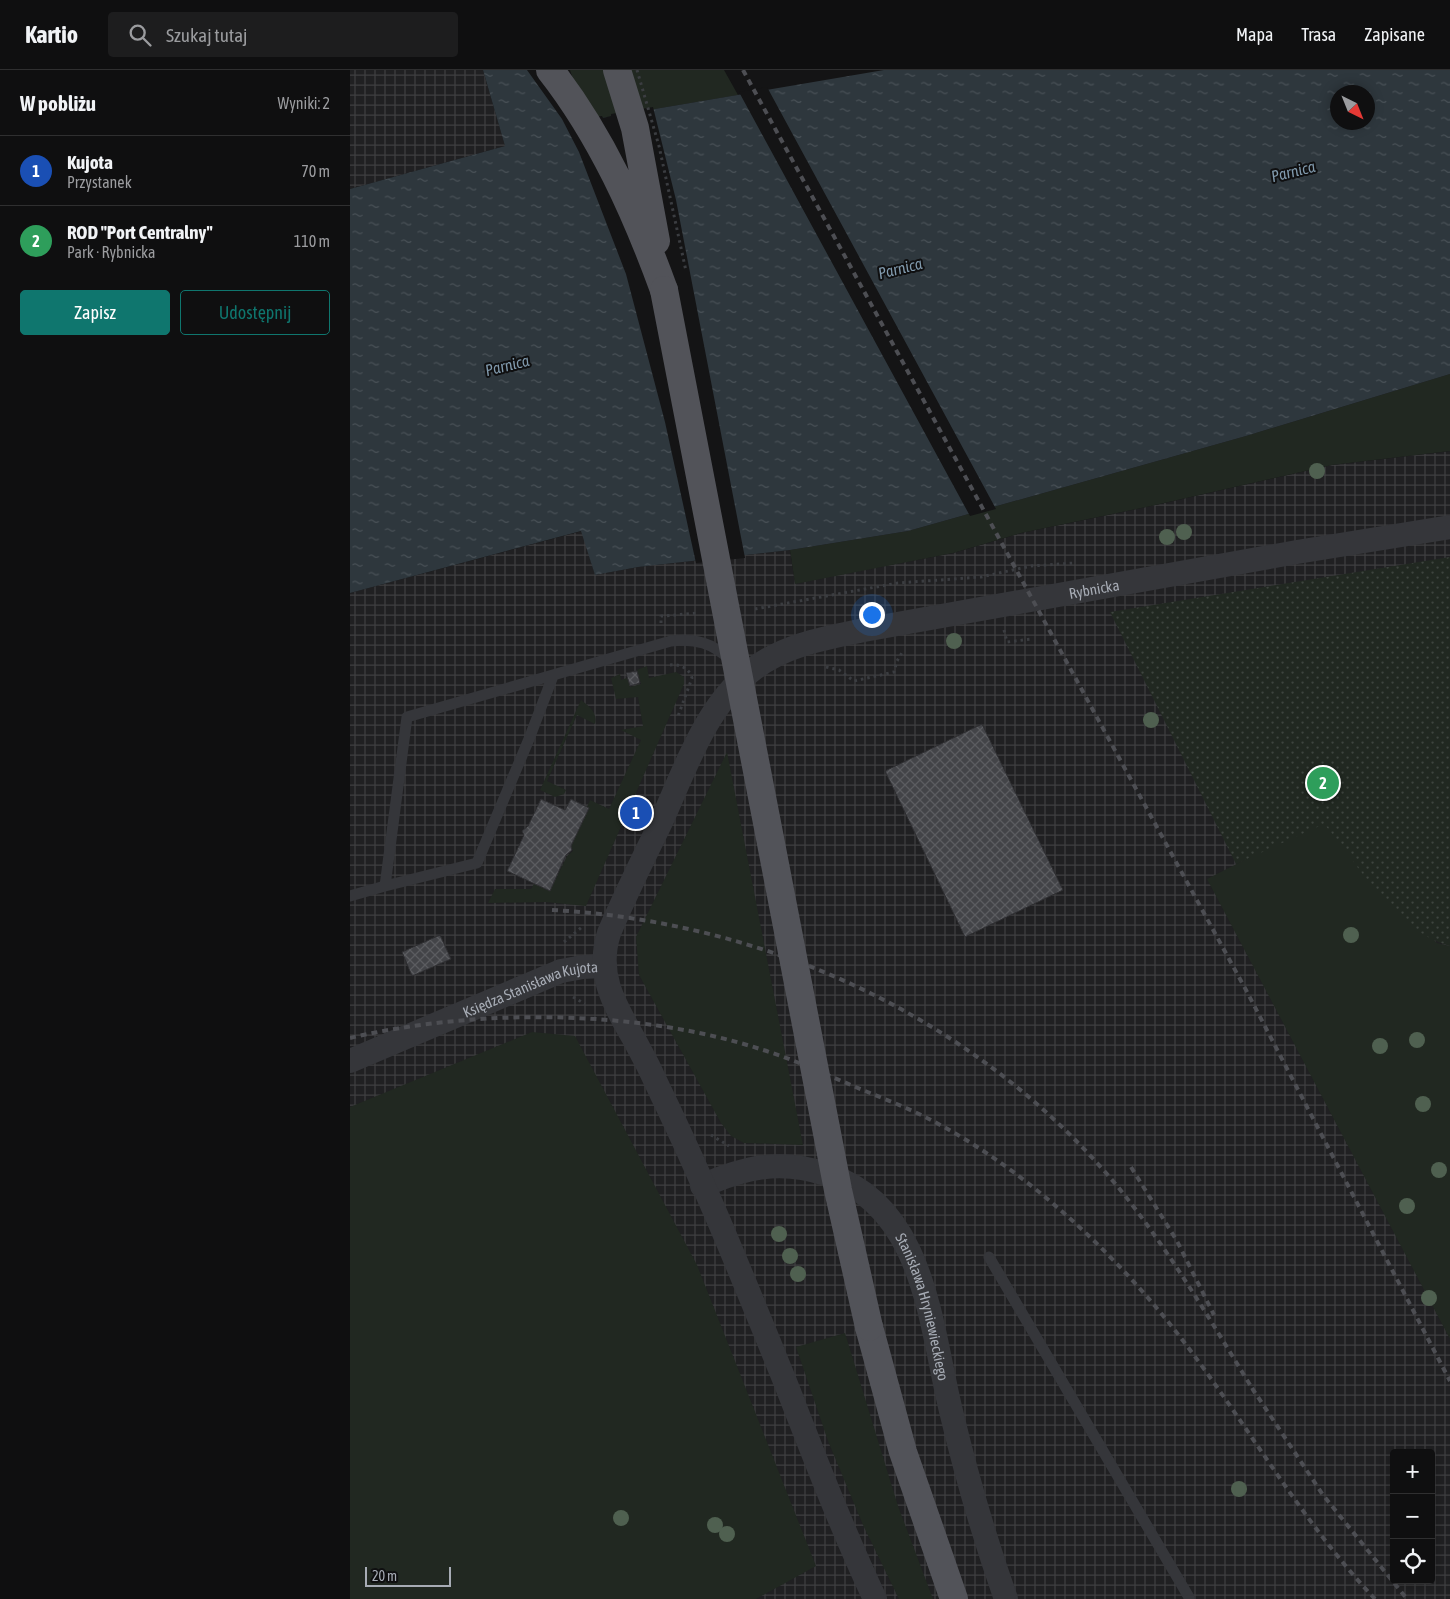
<!DOCTYPE html>
<html lang="pl">
<head>
<meta charset="utf-8">
<style>
  :root { --surface:#0f0f10; --page:#1d1d1e; --text:#f1f3f6; --muted:#9b9c9f; --line:#2f2f30; --accent:#0f766e }
  body { margin:0; font-family:"Asap Condensed",sans-serif; background:var(--page); color:var(--text) }
  .controls { position:absolute; right:15px; bottom:15px; display:grid; overflow:hidden; border-radius:5px; box-shadow:0 2px 12px #0003 }
  .controls button { width:45px; height:45px; display:grid; place-items:center; padding:0; border:0; border-bottom:1px solid var(--line); background:var(--surface); color:var(--text); font:25px sans-serif }
  .compass { position:absolute; left:980px; top:15px; width:45px; height:45px; border-radius:50%; background:var(--surface); box-shadow:0 2px 12px #0003; rotate:137deg }
  .scale { position:absolute; left:15px; bottom:12px; width:86px; box-sizing:border-box; padding-left:5px; border:2px solid #a7acb5; border-top:0; font-size:14px; line-height:18px; white-space:nowrap; color:#a7acb5; -webkit-text-stroke:4px #0f0f10; paint-order:stroke }
  .you { position:absolute; left:521px; top:544px; width:18px; height:18px; margin:-12px; border:4px solid #fff; border-radius:50%; background:#1a73e8; box-shadow:0 0 0 8px #1a73e833 }
  .badge { display:grid; place-items:center; width:32px; height:32px; border-radius:50%; background:var(--accent); color:#fff; font-size:16px; font-weight:700 }
  .pin { position:absolute; translate:-50% -50%; border:2px solid #fff; box-shadow:0 1px 5px #0006 }
  .list { margin:0; padding:0; list-style:none }
  h2 { display:flex; justify-content:space-between; align-items:center; height:65px; margin:0; padding:0 20px; font-size:21px }
  h2 small { font-size:16px; font-weight:400; color:var(--muted) }
  .list li { display:grid; grid-template-columns:32px 1fr auto; gap:15px; align-items:center; box-sizing:border-box; height:70px; padding:0 20px; border-top:1px solid var(--line) }
  .list b { display:block; font-size:19px; white-space:nowrap }
  .list p { margin:0; font-size:16px; white-space:nowrap; color:var(--muted) }
  .list em { font-size:16px; font-style:normal; color:var(--muted) }
  .actions { display:flex; gap:10px; padding:15px 20px }
  .actions a { flex:1; padding:11px 0; border:1px solid var(--accent); border-radius:5px; text-align:center; font-size:18px; color:var(--accent) }
  .actions .main { background:var(--accent); color:#fff }
  .icon { flex:none; width:28px; height:28px; fill:none; stroke:currentColor; stroke-width:2; stroke-linecap:round; stroke-linejoin:round }
  .map { position:relative; flex:none; width:1100px; height:1529px; overflow:hidden }
  header { display:flex; align-items:center; gap:30px; box-sizing:border-box; height:70px; padding:0 25px; background:var(--surface); border-bottom:1px solid var(--line) }
  header strong { font-size:24px }
  nav { display:flex; gap:28px; margin-inline-start:auto; font-size:18px }
  .search { width:350px; height:45px; background:var(--page); display:flex; align-items:center; gap:12px; box-sizing:border-box; padding:0 18px; border-radius:5px; color:var(--muted); font-size:19px }
  main { display:flex }
  aside { flex:1; background:var(--surface) }
  .map>svg:first-child { display:block }
  .industrial { fill:url(#industrial-grid); fill-rule:evenodd }
  .grass { fill:#212821 }
  .park { fill:url(#park-dots) }
  .water { fill:url(#water-ripples); fill-rule:evenodd }
  .pier { fill:#141415 }
  .building { fill:url(#building-cross-hatch); stroke:#2e2e31 }
  .lines { fill:none; stroke-linecap:round; stroke-linejoin:round }
  .path { stroke:#3b3d41; stroke-width:3; stroke-dasharray:2.5 4; stroke-linecap:butt }
  .service { stroke:#35363a; stroke-width:11 }
  .minor { stroke:#35363a; stroke-width:24 }
  .primary { stroke:#525359; stroke-width:28 }
  .rail { stroke:#4d4e53; stroke-width:4; stroke-dasharray:6 5; stroke-linecap:butt }
  .path-bridge { stroke:#3b3d41; stroke-width:3; stroke-dasharray:2.5 4; stroke-linecap:butt }
  .primary-bridge { stroke:#525359; stroke-width:28 }
  .tree { fill:#4f6050 }
  .labels { text-anchor:middle; dominant-baseline:central; stroke-width:4; stroke-linejoin:round; paint-order:stroke }
  .street-label { font-size:15px; fill:#a7acb5; stroke:#0f0f10 }
  .water-label { font-size:16px; font-style:italic; fill:#819aad; stroke:#0f0f10 }
</style>
</head>
<body>
<header>
<strong>Kartio</strong>
<div class="search"><svg class="icon" aria-label="search" viewBox="0 0 24 24"><circle cx="10" cy="10" r="6"/><path d="M15 15l6 6"/></svg>Szukaj tutaj</div>
<nav><a>Mapa</a><a>Trasa</a><a>Zapisane</a></nav>
</header>
<main>
<aside>
<h2>W pobliżu<small>Wyniki: 2</small></h2>
<ul class="list">
<li><span class="badge" style="background:#1a4fb4">1</span><div><b>Kujota</b><p>Przystanek</p></div><em>70 m</em></li>
<li><span class="badge" style="background:#2e9e5b">2</span><div><b>ROD &quot;Port Centralny&quot;</b><p>Park · Rybnicka</p></div><em>110 m</em></li>
</ul>
<div class="actions"><a class="main">Zapisz</a><a>Udostępnij</a></div>
</aside>
<div class="map">
<svg width="1100" height="1529" viewBox="0 0 1100 1529">
  <defs>
    <pattern id="industrial-grid" width="8" height="8" patternUnits="userSpaceOnUse" patternTransform="scale(1.25)"><rect width="8" height="8" fill="#202022"/><path d="M0 4h8M4 0v8" fill="none" stroke="#3e3e40"/></pattern>
    <pattern id="park-dots" width="8" height="8" patternUnits="userSpaceOnUse" patternTransform="scale(1.25)"><rect width="8" height="8" fill="#212821"/><path d="M2 2h.1M6 6h.1" fill="none" stroke="#3e443f" stroke-width="1.8" stroke-linecap="round"/></pattern>
    <pattern id="water-ripples" width="26" height="14" patternUnits="userSpaceOnUse" patternTransform="scale(1.25)"><rect width="26" height="14" fill="#2e373d"/><path d="M2 4q2-2 4 0t4 0M15 11q2-2 4 0t4 0" fill="none" stroke="#495157"/></pattern>
    <pattern id="building-cross-hatch" width="8" height="8" patternUnits="userSpaceOnUse" patternTransform="scale(1.25)"><rect width="8" height="8" fill="#434448"/><path d="M0 0l8 8M0 8l8-8" fill="none" stroke="#5b5c60"/></pattern>
  </defs>
  <rect width="100%" height="100%" fill="#141415"/>
  <!-- industrial -->
  <path class="industrial" d="M0,0H133L155,76L0,119Z
    M1100,381V1529H0V523L232,461L245,505L288,497L440,480L445,513L603,483L671,463L801,436L982,395ZM1044,1383H1081V1510H1044Z"/>
  <!-- grass -->
  <path class="grass" d="M217,0H374L388,25L234,51Z
    M1100,304V381L982,395L801,436L671,463L603,483L445,514L440,480L558,461L896,366Z
    M297,596L299,608L326,602L334,607V614L236,836L196,832L138,833L145,819H181L184,814L200,821L217,786L223,781L221,776L239,739L237,737L240,730L259,739L291,670L271,660L293,656L288,627L266,629L261,608L270,604L271,610L277,608L280,617L291,614L287,600Z
    M231,630C239,636 248,643 245,654L227,645L197,711L216,720L214,724L205,727L190,720Z
    M377,682L453,1075L394,1073L381,1066L371,1053L289,905L286,867Z
    M974,753L994,777L1087,873L1100,876V1269L857,809L930,772Z
    M182,962L225,966L347,1195L466,1496L406,1529H0V1037Z
    M495,1263L548,1436L583,1529H549L513,1455L478,1371L446,1277Z"/>
  <!-- park -->
  <path class="park" d="M1100,487V876C1044,860 1010,796 974,754L886,794L760,542Z"/>
  <!-- water -->
  <path class="water" d="M133,0H217L234,51L534,0H1100V304L896,366L558,461L440,480L288,497L245,505L231,461L0,523V119L155,76ZM988,22H1018V52H988Z"/>
  <!-- pier -->
  <path class="pier" d="M177,0H220L236,48L252,46L253,48L261,46V44L303,37L326,130L395,488L346,493L315,352L276,204L229,82L212,49Z
    M417,17L646,439L620,446L389,22Z"/>
  <!-- building -->
  <path class="building" d="M287,601L290,613L280,616L276,603Z
    M632,654L713,820L615,867L535,701Z
    M191,729L215,740L221,729L239,738L221,776L222,780L216,785L200,821L157,801L174,765L172,761L178,756Z
    M90,865L101,889L62,906L52,882Z"/>
  <g class="lines">
    <!-- path -->
    <path class="path" d="M405,539L548,513L631,507L681,496L725,493
      M311,553V546H314L347,543
      M654,560L657,572L682,569
      M320,595C330,594 339,598 342,608L327,649
      M476,597L489,600L504,611L544,602L547,591L553,581
      M214,872L232,857
      M223,927L235,934
      M361,1065L379,1076"/>
    <!-- service -->
    <path class="service" d="M35,816L127,793L179,669L203,606
      M0,826L35,816L57,647L321,571C345,568 363,573 380,590
      M639,1187L840,1529"/>
    <!-- minor -->
    <g class="minor">
      <path id="s1" d="M0,991L211,901L233,897L253,896"/>
      <path id="s2" d="M352,1116C395,1097 430,1089 476,1104C575,1136 580,1255 601,1341C616,1404 634,1467 656,1529"/>
      <path id="s3" d="M525,1529C491,1457 463,1383 434,1309C395,1213 356,1116 311,1023C303,1005 294,987 284,969C264,934 246,904 259,863C275,825 294,787 312,750C335,699 356,636 401,601C433,575 475,568 514,560L947,482L1100,457"/>
    </g>
    <!-- primary -->
    <path class="primary" d="M200,0C251,65 286,143 314,220
      M267,0L285,58L306,171
      M519,1257L553,1382L604,1529"/>
    <!-- rail -->
    <path class="rail" d="M393,0L896,920L1100,1311
      M202,840C419,852 628,949 768,1117C820,1181 862,1253 905,1323
      M0,968C126,938 290,939 413,980C443,989 472,1003 501,1015C526,1026 552,1035 577,1048C662,1091 743,1163 805,1236C884,1329 941,1440 1025,1529
      M781,1097L827,1171L864,1245
      M902,1318L973,1425L1057,1529"/>
    <!-- path-bridge -->
    <path class="path-bridge" d="M287,0L309,76L336,201"/>
    <!-- primary-bridge -->
    <path class="primary-bridge" d="M314,220L488,1120L519,1257"/>
  </g>
  <!-- trees -->
  <g class="tree">
    <circle cx="967" cy="401" r="8"/>
    <circle cx="834" cy="462" r="8"/>
    <circle cx="817" cy="467" r="8"/>
    <circle cx="604" cy="571" r="8"/>
    <circle cx="801" cy="650" r="8"/>
    <circle cx="1001" cy="865" r="8"/>
    <circle cx="1067" cy="970" r="8"/>
    <circle cx="1030" cy="976" r="8"/>
    <circle cx="1073" cy="1034" r="8"/>
    <circle cx="1089" cy="1100" r="8"/>
    <circle cx="1057" cy="1136" r="8"/>
    <circle cx="429" cy="1164" r="8"/>
    <circle cx="440" cy="1186" r="8"/>
    <circle cx="448" cy="1204" r="8"/>
    <circle cx="1079" cy="1228" r="8"/>
    <circle cx="889" cy="1419" r="8"/>
    <circle cx="271" cy="1448" r="8"/>
    <circle cx="365" cy="1455" r="8"/>
    <circle cx="377" cy="1464" r="8"/>
  </g>
  <g class="labels">
    <!-- street labels -->
    <g class="street-label">
      <text stroke="none"><textPath href="#s3" startOffset="1378">Rybnicka</textPath></text>
      <text stroke="none"><textPath href="#s1" startOffset="195">Księdza Stanisława Kujota</textPath></text>
      <text stroke="none"><textPath href="#s2" startOffset="302">Stanisława Hryniewieckiego</textPath></text>
    </g>
    <!-- water labels -->
    <g class="water-label">
      <text transform="translate(943 101) rotate(-14)">Parnica</text>
      <text transform="translate(550 198) rotate(-14)">Parnica</text>
      <text transform="translate(157 295) rotate(-14)">Parnica</text>
    </g>
  </g>
</svg>
<div class="controls">
<button>+</button>
<button>−</button>
<button><svg class="icon" aria-label="locate" viewBox="0 0 24 24"><circle cx="12" cy="12" r="6"/><path d="M12 2v4M12 18v4M2 12h4M18 12h4"/></svg></button>
</div>
<svg class="compass" viewBox="-18 -18 36 36"><path d="M0-13l5 13h-10z" fill="#e53935"/><path d="M0 13l5-13h-10z" fill="#9b9c9f"/></svg>
<div class="scale">20 m</div>
<div class="you"></div>
<div class="pin badge" style="left:286px;top:743px;background:#1a4fb4">1</div>
<div class="pin badge" style="left:973px;top:713px;background:#2e9e5b">2</div>
</div>
</main>
</body>
</html>
